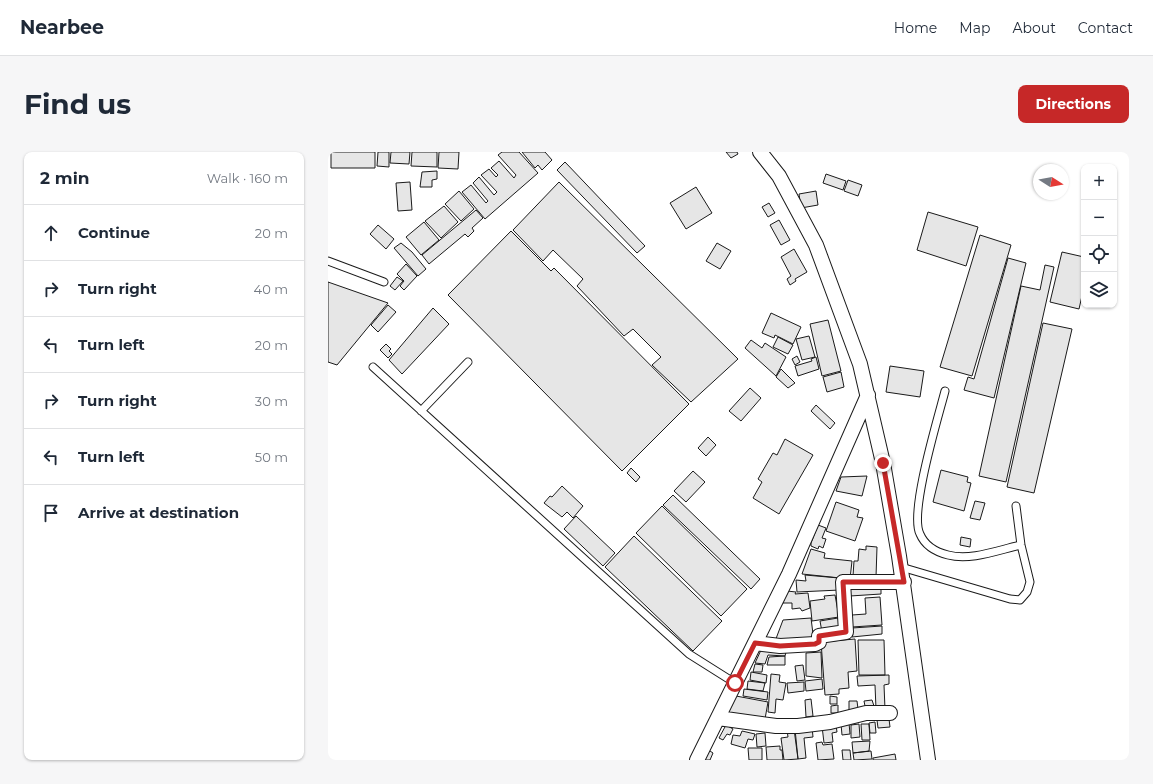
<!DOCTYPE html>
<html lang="en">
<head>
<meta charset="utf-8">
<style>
  :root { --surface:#fff; --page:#f6f6f7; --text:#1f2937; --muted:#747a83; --line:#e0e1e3; --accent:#c62828 }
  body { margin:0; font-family:Montserrat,sans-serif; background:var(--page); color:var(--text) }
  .controls { position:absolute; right:12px; top:12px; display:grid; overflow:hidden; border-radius:8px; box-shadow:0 1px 3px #0004 }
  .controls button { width:36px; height:36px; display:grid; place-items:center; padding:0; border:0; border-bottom:1px solid var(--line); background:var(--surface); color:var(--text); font:20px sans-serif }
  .compass { position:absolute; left:705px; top:12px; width:36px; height:36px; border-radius:50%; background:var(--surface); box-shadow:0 1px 3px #0004; rotate:101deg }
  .stop { position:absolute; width:12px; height:12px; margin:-9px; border:3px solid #c62828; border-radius:50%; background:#fff }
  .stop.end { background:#c62828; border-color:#fff; box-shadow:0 1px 4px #0008 }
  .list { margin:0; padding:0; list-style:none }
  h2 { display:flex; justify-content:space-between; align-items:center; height:52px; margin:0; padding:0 16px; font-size:17px }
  h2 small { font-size:13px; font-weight:400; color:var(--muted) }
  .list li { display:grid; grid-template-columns:26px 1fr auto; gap:12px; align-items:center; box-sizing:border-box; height:56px; padding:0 16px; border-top:1px solid var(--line) }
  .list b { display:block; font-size:15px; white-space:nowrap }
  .list em { font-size:13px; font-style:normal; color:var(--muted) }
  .icon { flex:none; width:22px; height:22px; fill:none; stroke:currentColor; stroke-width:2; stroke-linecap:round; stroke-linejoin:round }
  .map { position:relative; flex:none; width:801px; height:608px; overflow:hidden; border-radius:8px }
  header { display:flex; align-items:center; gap:24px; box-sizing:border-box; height:56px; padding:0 20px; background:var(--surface); border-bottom:1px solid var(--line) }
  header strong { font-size:19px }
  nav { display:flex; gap:22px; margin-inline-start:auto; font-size:14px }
  .intro { display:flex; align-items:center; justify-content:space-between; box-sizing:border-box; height:96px; padding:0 24px }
  h1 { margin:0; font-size:28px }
  .button { padding:10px 18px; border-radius:8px; background:var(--accent); color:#fff; font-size:14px; font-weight:700 }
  main { display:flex; gap:24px; padding:0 24px }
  aside { flex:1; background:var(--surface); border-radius:8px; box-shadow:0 1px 3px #0004 }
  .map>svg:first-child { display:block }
  .building { fill:#e6e6e6; stroke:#1a1a1a }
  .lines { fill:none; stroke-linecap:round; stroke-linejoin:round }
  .service-casing { stroke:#1a1a1a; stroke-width:9 }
  .minor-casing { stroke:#1a1a1a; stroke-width:16 }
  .service { stroke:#fff; stroke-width:7 }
  .minor { stroke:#fff; stroke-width:14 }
  .route { stroke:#c62828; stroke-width:5 }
</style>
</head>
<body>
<header>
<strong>Nearbee</strong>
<nav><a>Home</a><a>Map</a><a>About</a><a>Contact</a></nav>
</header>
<div class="intro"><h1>Find us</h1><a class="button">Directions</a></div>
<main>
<aside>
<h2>2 min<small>Walk · 160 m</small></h2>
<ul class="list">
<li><svg class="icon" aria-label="ahead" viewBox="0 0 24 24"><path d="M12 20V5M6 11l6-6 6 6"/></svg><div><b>Continue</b></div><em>20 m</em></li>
<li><svg class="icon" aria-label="right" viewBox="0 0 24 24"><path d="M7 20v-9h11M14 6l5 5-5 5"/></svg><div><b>Turn right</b></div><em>40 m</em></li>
<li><svg class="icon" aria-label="left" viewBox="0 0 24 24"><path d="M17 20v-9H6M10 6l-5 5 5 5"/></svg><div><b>Turn left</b></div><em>20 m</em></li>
<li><svg class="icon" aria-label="right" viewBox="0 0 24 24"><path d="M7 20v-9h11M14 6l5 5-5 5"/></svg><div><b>Turn right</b></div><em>30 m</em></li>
<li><svg class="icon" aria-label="left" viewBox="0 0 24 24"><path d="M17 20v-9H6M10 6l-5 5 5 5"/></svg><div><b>Turn left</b></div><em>50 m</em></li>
<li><svg class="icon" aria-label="arrive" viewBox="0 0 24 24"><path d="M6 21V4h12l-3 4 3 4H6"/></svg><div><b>Arrive at destination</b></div></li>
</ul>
</aside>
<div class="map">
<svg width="801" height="608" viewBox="0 0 801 608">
  <rect width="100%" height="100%" fill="#fff"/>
  <!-- building -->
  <path class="building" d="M3,0H47V16H3Z
    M50,0H61V15L49,14Z
    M63,0H82L81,12L62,11Z
    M84,0H109V15L83,14Z
    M111,0H131L130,17L110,16Z
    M174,0H191L210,21L157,67L134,40L143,33L158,51L160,49L145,31L151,25L166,43L169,40L153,23L161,17L168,25L170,23L163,16L171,9L186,26L188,23L170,3Z
    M194,0H217L224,8L214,18L210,13L207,16Z
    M398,0H409L410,2L403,6Z
    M237,10L317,94L309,101L229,18Z
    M109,19V27L104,28V35H92L94,20Z
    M498,22L518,29L515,38L495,31Z
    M520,28L534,33L530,44L516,39Z
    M82,30L84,58L70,59L68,31Z
    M231,30L410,207L363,250L324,213L333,205L305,177L296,184L249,134L255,127L225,98L215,109L185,78Z
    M368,35L384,61L358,77L342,51Z
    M131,39L146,57L133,69L117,52Z
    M488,39L490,53L473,56L471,42Z
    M441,51L447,61L440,65L434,55Z
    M116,54L130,70L113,86L97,69Z
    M148,58L155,66L144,76L146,79L140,85L137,82L101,112L94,103Z
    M600,60L650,75L638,114L589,98Z
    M451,68L462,88L453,93L442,73Z
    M96,70L111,88L93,103L78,85Z
    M50,73L66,87L58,97L42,82Z
    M183,79L223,119L226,116L361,252L294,319L120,143Z
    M652,83L683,93L644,224L612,215Z
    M73,91L84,100L98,117L90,124L66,96Z
    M389,91L403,99L392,117L378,109Z
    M466,97L479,120L467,127L468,129L462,133L459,127L463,124L453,105Z
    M734,100L756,105V135L751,157L722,150Z
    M680,106L698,111L666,246L636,238L640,225L646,227Z
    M78,112L89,124L76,138L72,134L76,129L69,122Z
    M717,113L726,115L678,330L651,324L693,134L712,138Z
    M69,125L75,129L67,138L62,134Z
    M0,130L60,151L9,213L0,210Z
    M60,153L68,160L50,180L43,173Z
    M105,156L121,172L74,222L61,208Z
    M443,161L473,175L465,192L447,183L446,186L434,181Z
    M500,168L513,219L494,224L482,172Z
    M715,171L744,177L706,341L679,335Z
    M481,184L487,205L474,208L468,187Z
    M450,185L465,193L460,202L445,195Z
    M423,188L434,196L437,191L458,205L448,224L417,196Z
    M58,192L63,197L61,199L64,202L60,206L52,198Z
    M469,204L472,210L467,213L464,207Z
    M488,205L491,217L470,224L467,214L484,209L483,207Z
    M562,214L596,219L592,245L558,240Z
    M453,217L467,231L460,236L448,225Z
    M513,220L516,235L499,240L495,225Z
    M422,236L433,246L413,269L401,259Z
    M488,253L507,271L502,277L483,259Z
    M380,285L388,293L378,304L370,296Z
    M457,287L485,303L451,362L425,346L434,330L430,327L445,301L449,303Z
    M303,316L312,325L308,330L299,321Z
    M613,318L640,325L639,330L643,331L636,359L605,350Z
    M365,319L377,330L358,350L346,339Z
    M539,324L534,344L508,339L513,325Z
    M234,334L255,354L245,366L239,360L234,365L216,351L222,344L224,345Z
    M345,343L432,427L423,437L335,353Z
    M647,349L657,351L652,368L642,366Z
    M508,350L531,358L529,365L535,366L527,389L498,379Z
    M334,354L419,437L393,464L308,381Z
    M248,364L287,401L275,414L236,377Z
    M490,373L498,376L494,386L498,387L495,396L491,394L490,397L483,394V391Z
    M306,384L394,469L365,499L277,415Z
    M633,385L643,387L642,395L632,393Z
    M538,394L549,395L548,425L525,424L526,409H530L531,397L538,398Z
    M483,397L497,401L496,406L524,409L522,427L474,422Z
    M477,423L511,426L512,438L469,440L468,428L478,429Z
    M553,433V442L522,444L521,435Z
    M459,439L468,440L467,442L480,441L482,456L474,459L472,456L464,457V451H455Z
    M507,443L511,465L484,469L482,449L497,447L496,444Z
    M552,445L554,473L524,475V463L538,462L537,446Z
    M483,466L486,490L446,492L455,468Z
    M510,466L512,476L494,480L492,469Z
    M554,474V482L524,485V476Z
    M527,487L529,519L520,520L521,536L511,537V542L497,543L493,490Z
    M530,488H556L557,523H531Z
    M459,496L457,504L440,503L437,512L427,511L433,498Z
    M493,500L494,526L478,524V501Z
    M457,504V513H439L441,505Z
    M427,512L435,513L434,520H425Z
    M475,513L477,528L469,529L467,514Z
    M423,520L439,523L438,531L422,528Z
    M443,522L452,523L451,530L458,531L455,548L448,547L447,561L440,560Z
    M561,523V532L556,533L557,557H548L547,533L530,534L529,524Z
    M494,527L495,537L478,539L477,529Z
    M420,529L437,531L435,539L419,537Z
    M476,530V539L460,541L459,531Z
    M416,537L440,540L439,548L415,544Z
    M408,544L440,550L437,567L399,562Z
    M502,544L509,545V552H502Z
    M483,547L485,564L478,565L477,548Z
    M544,548L547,557L538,559L536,549Z
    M521,549H529L530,557L521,558Z
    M510,553V561H503V554Z
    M561,567L562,575L550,576L549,568Z
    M547,570L548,581H542L541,571Z
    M521,571L522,582L514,583L513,572Z
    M531,572L532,585L523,586V573Z
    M533,572H541L542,588H534Z
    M398,573L405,577L402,583L399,582L395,588L391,586Z
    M508,573L509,580L504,581L505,590L496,591L494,574Z
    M484,575L485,585L476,586L478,606L470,607L467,577Z
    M466,577L470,607L456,608L453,586L460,585L459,578Z
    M414,579L427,582L425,588L420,587L417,596L403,592L405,583L412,584Z
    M437,581L438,594L429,595L428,582Z
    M542,589L541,599L525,601L524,590Z
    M494,590L495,593L504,592L506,607L490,608L488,591Z
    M452,594V598H454L455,608H439L438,595Z
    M420,596H434V608H421Z
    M379,597L385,601L382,608H373Z
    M514,598H522L523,608H515Z
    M543,599L544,607L526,608L525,601Z
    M567,602L568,608H545V606Z"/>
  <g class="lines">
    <defs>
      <path id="service" d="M0,109L56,130
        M45,215L361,502L407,531
        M617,239C610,266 581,361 592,382C597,394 608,400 620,403C643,409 670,398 693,393
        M93,259L140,210
        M573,415L682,447L692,448L699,440L702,430L693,393L688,354"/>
      <path id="minor" d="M432,0L451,24L488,93L532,212L555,311L571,404L600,608
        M427,491L452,494L487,492L491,490V484L518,480L515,430H576
        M390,566L448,574H470L502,570L538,561H562
        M369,608L461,422L540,243"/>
    </defs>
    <!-- service casing -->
    <use href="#service" class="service-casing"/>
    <!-- minor casing -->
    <use href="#minor" class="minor-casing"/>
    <!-- service -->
    <use href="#service" class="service"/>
    <!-- minor -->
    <use href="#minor" class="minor"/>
  </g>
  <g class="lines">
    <!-- route -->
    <path class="route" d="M407,531L427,491L452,494L487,492L491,490V484L518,480L515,430H576L555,311"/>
  </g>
</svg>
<div class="controls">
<button>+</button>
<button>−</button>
<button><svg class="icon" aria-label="locate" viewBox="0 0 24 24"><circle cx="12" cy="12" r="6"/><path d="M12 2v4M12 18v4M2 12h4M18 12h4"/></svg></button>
<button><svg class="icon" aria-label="layers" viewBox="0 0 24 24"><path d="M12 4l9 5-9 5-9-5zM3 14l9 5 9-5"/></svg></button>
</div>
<svg class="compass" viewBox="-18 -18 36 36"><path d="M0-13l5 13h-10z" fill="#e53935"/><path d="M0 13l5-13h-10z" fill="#747a83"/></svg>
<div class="stop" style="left:407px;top:531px"></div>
<div class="stop end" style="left:555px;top:311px"></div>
</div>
</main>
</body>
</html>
